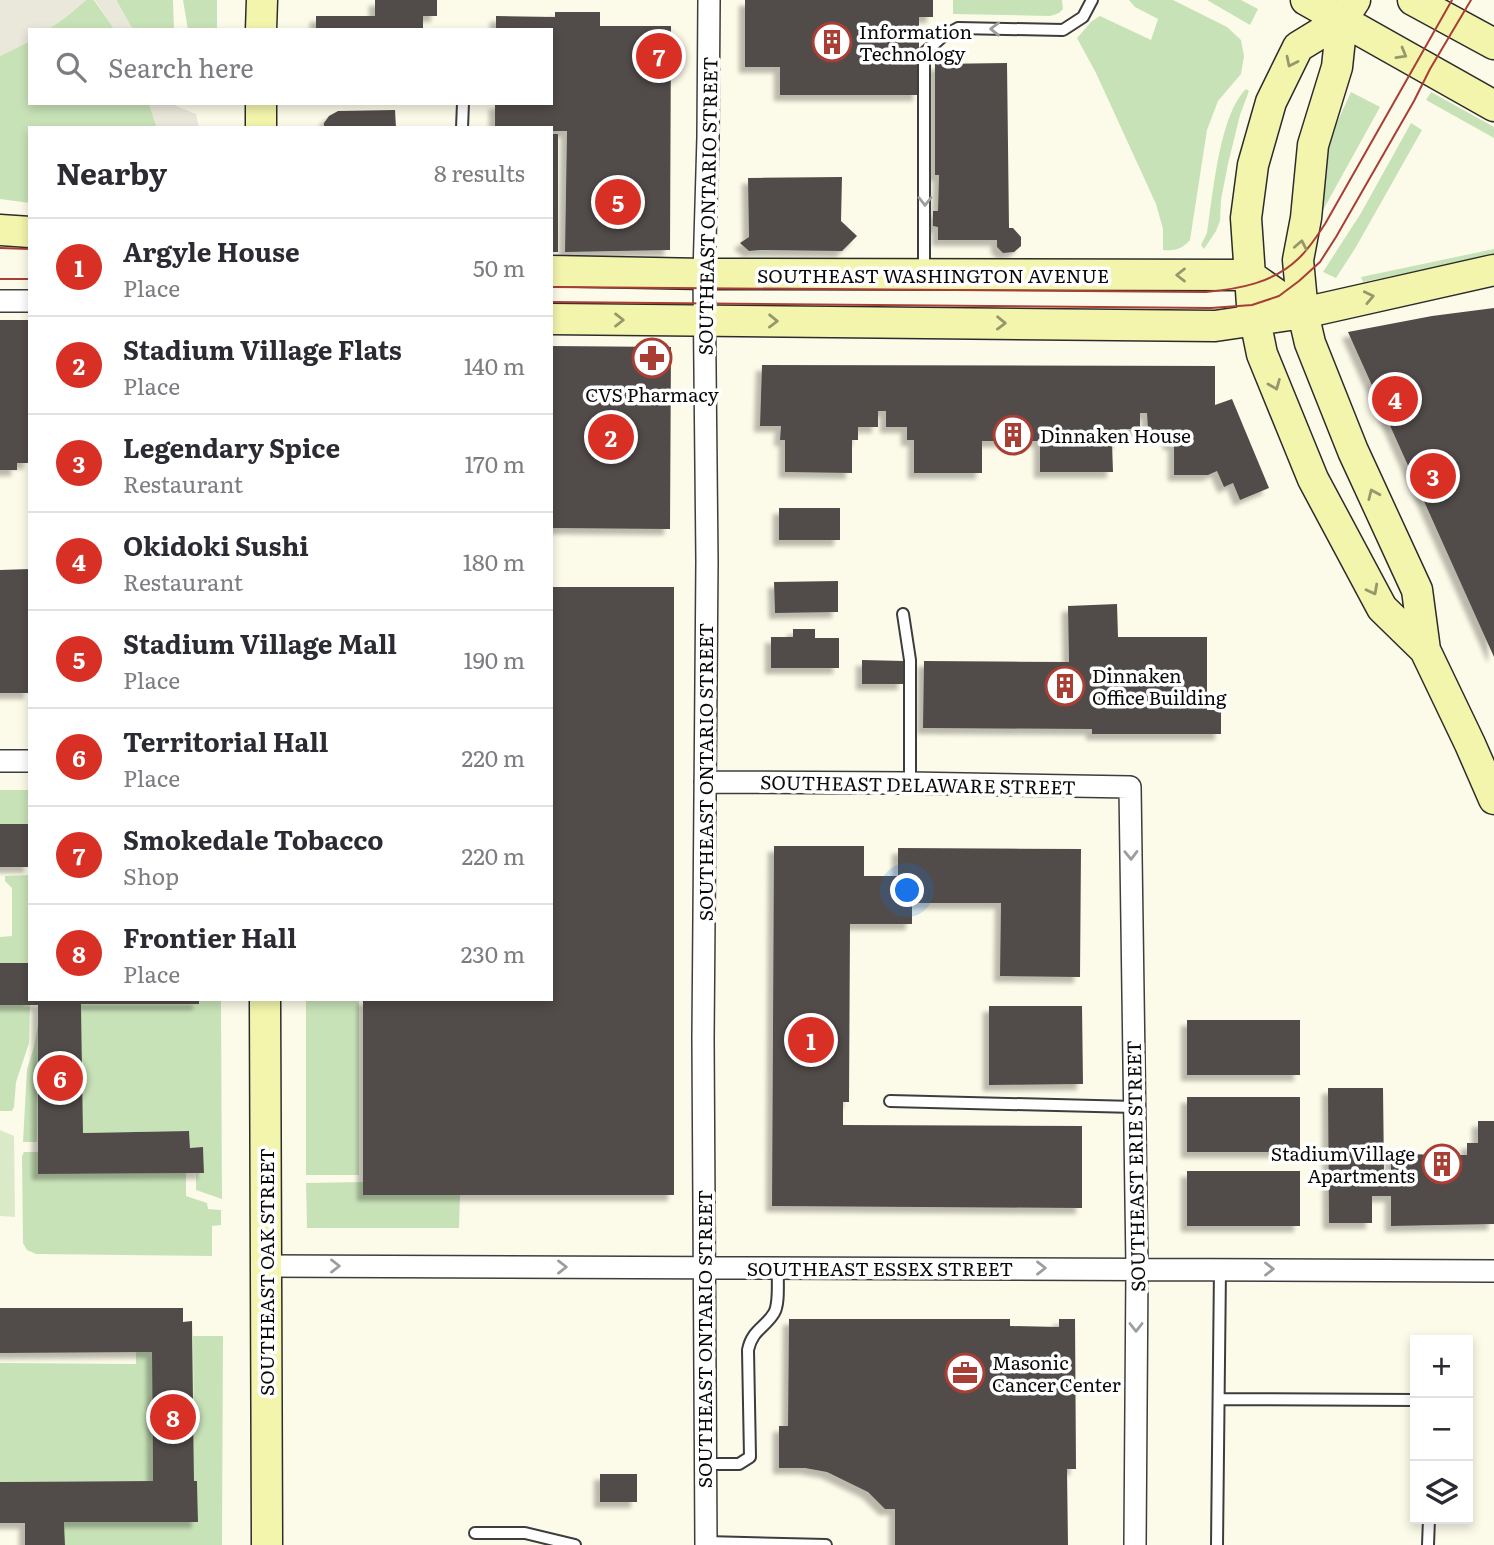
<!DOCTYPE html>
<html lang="en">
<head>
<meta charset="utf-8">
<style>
  :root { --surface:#fff; --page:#f2f2f3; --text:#2b2b33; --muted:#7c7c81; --line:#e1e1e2; --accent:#d93025 }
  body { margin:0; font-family:Literata,serif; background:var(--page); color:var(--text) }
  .controls { position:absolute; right:21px; bottom:21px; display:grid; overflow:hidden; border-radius:0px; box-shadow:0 4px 10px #0003 }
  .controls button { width:63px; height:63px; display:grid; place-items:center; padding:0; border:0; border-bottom:2px solid var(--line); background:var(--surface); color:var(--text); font:35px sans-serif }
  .you { position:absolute; left:908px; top:891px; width:24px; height:24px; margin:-18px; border:5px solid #fff; border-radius:50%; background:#1a73e8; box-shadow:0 0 0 10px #1a73e833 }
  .badge { display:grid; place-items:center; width:46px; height:46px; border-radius:50%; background:var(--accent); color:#fff; font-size:23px; font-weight:700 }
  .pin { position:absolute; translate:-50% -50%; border:4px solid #fff; box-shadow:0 2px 7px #0006 }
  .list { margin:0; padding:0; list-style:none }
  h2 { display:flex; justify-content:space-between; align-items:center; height:91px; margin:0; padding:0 28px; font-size:30px }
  h2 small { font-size:23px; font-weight:400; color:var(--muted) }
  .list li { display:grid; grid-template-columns:46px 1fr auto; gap:21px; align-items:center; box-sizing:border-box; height:98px; padding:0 28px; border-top:2px solid var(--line) }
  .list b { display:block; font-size:26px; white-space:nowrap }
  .list p { margin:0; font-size:23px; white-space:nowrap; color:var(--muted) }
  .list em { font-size:23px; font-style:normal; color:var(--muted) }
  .icon { flex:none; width:38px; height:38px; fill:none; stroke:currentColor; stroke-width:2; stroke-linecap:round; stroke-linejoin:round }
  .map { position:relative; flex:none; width:1494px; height:1545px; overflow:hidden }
  .search { position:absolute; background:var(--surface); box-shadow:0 4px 10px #0003; left:28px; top:28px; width:525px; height:77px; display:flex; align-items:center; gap:18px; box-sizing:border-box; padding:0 24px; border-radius:0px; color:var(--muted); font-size:26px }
  .panel { position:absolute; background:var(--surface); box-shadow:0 4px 10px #0003; left:28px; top:126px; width:525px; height:875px; border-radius:0px }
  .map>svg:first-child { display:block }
  .green { fill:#c8e2b8 }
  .pitch { fill:#daeac8 }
  .plaza { fill:#eae8da }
  .building { fill:#514c48; filter:url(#shadow) }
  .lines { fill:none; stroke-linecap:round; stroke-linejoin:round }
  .lane-casing { stroke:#3d3d3d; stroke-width:14 }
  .street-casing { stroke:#3d3d3d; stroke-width:24 }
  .secondary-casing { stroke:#2c2c2c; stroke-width:33 }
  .lane { stroke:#fff; stroke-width:10 }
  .street { stroke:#fff; stroke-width:21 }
  .secondary { stroke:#f3f5ac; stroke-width:30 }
  .tram { stroke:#a83e34; stroke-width:2 }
  .oneway { stroke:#9d9d9d }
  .oneway2 { stroke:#96976b }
  .labels { text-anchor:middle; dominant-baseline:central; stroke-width:7; stroke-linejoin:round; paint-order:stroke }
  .poi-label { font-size:19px; fill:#0a0a0a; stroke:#fff; text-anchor:start }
  .street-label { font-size:19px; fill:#0a0a0a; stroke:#fff }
</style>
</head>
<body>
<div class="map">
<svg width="1494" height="1545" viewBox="0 0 1494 1545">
  <defs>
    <filter id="shadow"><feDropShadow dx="-6" dy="6" stdDeviation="2" flood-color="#0004"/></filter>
  </defs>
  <rect width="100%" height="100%" fill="#fcfbe9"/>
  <!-- green -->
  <path class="green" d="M86,0H94L115,30H47L66,17Z
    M116,0H173L174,30H133Z
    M183,0H217V30H188Z
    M953,0H1062L1063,9L1059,13L1050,16L953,14Z
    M1129,0H1173L1227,27L1241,40L1244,56L1241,74L1218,101L1207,130L1190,240C1182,249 1176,251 1163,250V229L1156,204L1096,73L1077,38L1092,21L1100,16L1151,40L1158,19L1135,7Z
    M1207,0H1241L1258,9L1250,25Z
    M30,41V103H149L157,128H30V203L0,199V56Z
    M1246,89L1249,91L1240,115L1228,164L1221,200L1220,221L1216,231L1204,249L1201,245L1207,233C1213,196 1219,115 1246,89Z
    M1351,92L1380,107L1317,221C1318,207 1318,191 1320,176C1325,147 1339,118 1351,92Z
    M1431,92L1494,127V138L1426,100Z
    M1411,123L1422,130L1356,247L1336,278L1323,272L1361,213Z
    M1494,249V255L1363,282L1361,277Z
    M0,790H30V824H0Z
    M30,875V963H0V937L12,936V888L5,881V876Z
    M199,999H221L222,1199L196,1190V1173L204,1172L203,1148H190L189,1131L83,1133L81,1004H198Z
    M306,999H359V1175H306Z
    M0,1005H30L29,1043L16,1082L14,1107L12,1111H0Z
    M38,1025L37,1142H23L27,1069L34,1047Z
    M24,1152H38V1174L186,1173V1196L207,1203L208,1209L221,1210V1225L212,1226V1256L36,1254L27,1250L23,1243L22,1156Z
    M363,1182V1195H460L459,1228H307L306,1183Z
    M193,1336H223L222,1545H65L64,1522H198L197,1481H194Z
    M136,1352H152L153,1481L0,1482V1363L136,1364Z"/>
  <!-- pitch -->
  <path class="pitch" d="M0,1130L14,1136L15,1217L0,1216Z"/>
  <!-- plaza -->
  <path class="plaza" d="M0,0H86L66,17L47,30H30V41L0,56Z
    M95,0H116L133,30H115Z
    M149,103H174L176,106L196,114L199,128H157Z"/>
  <!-- building -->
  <path class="building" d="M375,0H437V16H423V30H316V16H375Z
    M745,0H933V17H919V95H780V67H745Z
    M555,12H600V26H671L670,250L565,252L567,131H551V128H495V103H551V30H496V16L555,17Z
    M1007,63L1009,228H1013L1021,237V246L1014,252L1003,253L997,247V240H938V227L933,226V211H938L939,175H935V64Z
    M395,110L396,128H324V123L329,116L338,111Z
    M551,134H558V252H551Z
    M842,177L841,221L857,236L842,251L760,250L749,251L740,243L749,237L748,178Z
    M1494,308V657L1348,332L1432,316Z
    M0,320H30V463H17V470H0Z
    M551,346L671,347L670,529L551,528Z
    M762,365L1215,366V405L1232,399L1269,488L1240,500L1233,483L1224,487L1217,471L1208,475H1174V444H1169V430H1148L1147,413H1140V429H1120L1119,443H1112L1113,472H1040V441H982V473H914V440H907V427H886V411H878V427H858V440H852V473L785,472V440H780L781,426H760Z
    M779,508H840V540H779Z
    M30,569V693H0V570Z
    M838,581V612L775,613L774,582Z
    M551,587H674V1195H363V999H551Z
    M1117,604L1118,637H1207V710H1221V734H1092V729L923,728L924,661L1069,662L1068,606Z
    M793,629H815V638H839V668H771V637H793Z
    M862,660L904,661V684H862Z
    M0,824H30V867H0Z
    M774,846H864V876H898V848L1081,849L1080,977L1000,976L1001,903H912V924H850L849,1102H843V1125L1082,1126V1208L772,1206Z
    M0,963H30V999H199V1004H81L83,1133L189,1131L190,1148L203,1147L204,1173L38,1174V1005H0Z
    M989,1006H1082L1083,1084L989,1085Z
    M1187,1020H1300V1075H1187Z
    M1328,1088H1383L1384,1172H1391V1154L1467,1155V1143H1478V1121H1494V1224L1391,1226V1196H1372V1223H1329Z
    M1187,1097H1300V1152H1187Z
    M1187,1171H1300V1226H1187Z
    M0,1308H183V1322L192,1321L194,1481H197L198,1522H64L65,1545H25V1523H0V1482L153,1481L152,1352L0,1353Z
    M789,1319H1010V1326L1059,1327V1319H1075L1076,1469H1067L1068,1545H895V1509H885L868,1492L827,1472L805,1468H779V1426H788Z
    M600,1474H637V1502H600Z"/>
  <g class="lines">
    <defs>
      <path id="lane" d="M462,128L463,103
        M924,272V53L942,37L958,28L1063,30L1083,17L1092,0
        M903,614L910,660V783
        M890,1101L1135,1107
        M1219,1399L1415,1400
        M705,1464H739L750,1457L748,1350C752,1330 765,1328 774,1313C780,1303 777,1279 778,1268
        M475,1533H525L575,1545
        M706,1542L826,1545
        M1217,1545L1220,1269
        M1428,1545L1429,1519"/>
      <path id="street" d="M0,301H30
        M0,761H30
        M705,782L910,783L1130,787L1137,1268L1135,1545
        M267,1266L1494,1271
        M706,1545L703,1038L707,561L704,274L708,137L709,0"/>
      <path id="secondary" d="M1306,0L1494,106
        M1355,0L1342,20L1337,67L1313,145L1306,218L1298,260L1303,313L1310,343L1353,451L1417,590L1425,650L1470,744L1494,799
        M1413,0L1494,44
        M1342,20L1298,47L1271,102L1253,165L1246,218L1252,305L1262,354L1313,479L1382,608L1425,650
        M261,30L262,0
        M261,103V128
        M0,230L30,232
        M551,271L704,274L1249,275L1303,313
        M551,319L1215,326L1303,313L1494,270
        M265,999L267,1545"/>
    </defs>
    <!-- lane casing -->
    <use href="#lane" class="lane-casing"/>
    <!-- street casing -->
    <use href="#street" class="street-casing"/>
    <!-- secondary casing -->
    <use href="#secondary" class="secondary-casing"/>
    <!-- lane -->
    <use href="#lane" class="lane"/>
    <!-- street -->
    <use href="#street" class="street"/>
    <!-- secondary -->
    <use href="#secondary" class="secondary"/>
    <!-- tram -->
    <path class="tram" d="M0,248L30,249
      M0,279H30
      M551,287L1206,292C1239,289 1273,283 1298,259C1309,249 1317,236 1325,224L1452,0
      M551,302L1211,308L1252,305L1279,296L1299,281L1320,262L1336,237L1414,101L1430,69L1471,0"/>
  </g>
  <!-- one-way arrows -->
  <defs><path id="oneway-chevron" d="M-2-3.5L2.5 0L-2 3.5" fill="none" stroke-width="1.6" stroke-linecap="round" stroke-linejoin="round" transform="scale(1.75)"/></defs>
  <g class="oneway">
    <use href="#oneway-chevron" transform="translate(995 29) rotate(-179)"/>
    <use href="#oneway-chevron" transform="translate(925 201) rotate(90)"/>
    <use href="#oneway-chevron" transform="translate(1131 855) rotate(89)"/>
    <use href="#oneway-chevron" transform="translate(335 1266)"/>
    <use href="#oneway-chevron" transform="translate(562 1267)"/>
    <use href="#oneway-chevron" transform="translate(1041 1268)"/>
    <use href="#oneway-chevron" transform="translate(1269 1269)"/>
    <use href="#oneway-chevron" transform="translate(1136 1327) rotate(90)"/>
  </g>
  <g class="oneway2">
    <use href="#oneway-chevron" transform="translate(1402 54) rotate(30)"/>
    <use href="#oneway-chevron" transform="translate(1291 62) rotate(116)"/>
    <use href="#oneway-chevron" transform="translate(1301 245) rotate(-79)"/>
    <use href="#oneway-chevron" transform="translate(1181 275) rotate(180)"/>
    <use href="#oneway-chevron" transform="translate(1369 297) rotate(-12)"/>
    <use href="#oneway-chevron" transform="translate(619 320)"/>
    <use href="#oneway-chevron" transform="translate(773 321) rotate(1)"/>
    <use href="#oneway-chevron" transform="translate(1001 323) rotate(1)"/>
    <use href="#oneway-chevron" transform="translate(1275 385) rotate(68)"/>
    <use href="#oneway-chevron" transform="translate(1373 494) rotate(-114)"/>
    <use href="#oneway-chevron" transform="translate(1373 590) rotate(62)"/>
  </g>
  <!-- icons -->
  <defs>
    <symbol id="building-ring" viewBox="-11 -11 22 22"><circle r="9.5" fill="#fff" stroke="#a83e34" stroke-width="1.5"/><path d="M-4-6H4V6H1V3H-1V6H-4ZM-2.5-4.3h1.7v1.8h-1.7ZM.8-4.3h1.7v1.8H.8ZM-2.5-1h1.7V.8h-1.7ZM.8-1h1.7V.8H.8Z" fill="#a83e34"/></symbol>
    <symbol id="pharmacy-ring" viewBox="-11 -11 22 22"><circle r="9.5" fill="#fff" stroke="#a83e34" stroke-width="1.5"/><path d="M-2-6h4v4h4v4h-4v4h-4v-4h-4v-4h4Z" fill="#a83e34"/></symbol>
    <symbol id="office-ring" viewBox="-11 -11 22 22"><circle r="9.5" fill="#fff" stroke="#a83e34" stroke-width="1.5"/><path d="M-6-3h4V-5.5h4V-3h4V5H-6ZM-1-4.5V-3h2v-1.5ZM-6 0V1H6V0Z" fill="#a83e34"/></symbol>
  </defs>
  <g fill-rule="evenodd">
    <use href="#building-ring" x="810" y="20" width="44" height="44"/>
    <use href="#pharmacy-ring" x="630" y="336" width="44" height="44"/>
    <use href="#building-ring" x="991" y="413" width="44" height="44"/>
    <use href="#building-ring" x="1043" y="664" width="44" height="44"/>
    <use href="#building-ring" x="1420" y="1142" width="44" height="44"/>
    <use href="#office-ring" x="943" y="1351" width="44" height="44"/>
  </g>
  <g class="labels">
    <!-- poi labels -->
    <g class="poi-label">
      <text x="859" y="31">Information<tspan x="859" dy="22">Technology</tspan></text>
      <text x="652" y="394" text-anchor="middle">CVS Pharmacy</text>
      <text x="1040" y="435">Dinnaken House</text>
      <text x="1092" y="675">Dinnaken<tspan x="1092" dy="22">Office Building</tspan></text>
      <text x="1415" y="1153" text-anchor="end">Stadium Village<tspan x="1415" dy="22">Apartments</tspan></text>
      <text x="992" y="1362">Masonic<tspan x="992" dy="22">Cancer Center</tspan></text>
    </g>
    <!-- street labels -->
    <g class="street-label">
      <text transform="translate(707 206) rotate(-89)">SOUTHEAST ONTARIO STREET</text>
      <text x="933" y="275">SOUTHEAST WASHINGTON AVENUE</text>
      <text transform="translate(705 772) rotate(-90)">SOUTHEAST ONTARIO STREET</text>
      <text transform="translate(918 784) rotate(1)">SOUTHEAST DELAWARE STREET</text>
      <text transform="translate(1135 1166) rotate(-91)">SOUTHEAST ERIE STREET</text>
      <text x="880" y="1268">SOUTHEAST ESSEX STREET</text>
      <text transform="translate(266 1272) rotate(-90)">SOUTHEAST OAK STREET</text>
      <text transform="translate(704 1339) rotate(-90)">SOUTHEAST ONTARIO STREET</text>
    </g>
  </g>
</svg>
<div class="controls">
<button>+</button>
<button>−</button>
<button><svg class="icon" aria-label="layers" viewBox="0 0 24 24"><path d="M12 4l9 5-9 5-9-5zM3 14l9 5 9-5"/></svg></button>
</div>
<div class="you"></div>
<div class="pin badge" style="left:811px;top:1040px">1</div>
<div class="pin badge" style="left:611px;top:437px">2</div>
<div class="pin badge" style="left:1433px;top:476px">3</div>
<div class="pin badge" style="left:1395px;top:399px">4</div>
<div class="pin badge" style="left:618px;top:202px">5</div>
<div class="pin badge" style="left:60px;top:1078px">6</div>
<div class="pin badge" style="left:659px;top:56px">7</div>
<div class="pin badge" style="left:173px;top:1417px">8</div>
<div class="search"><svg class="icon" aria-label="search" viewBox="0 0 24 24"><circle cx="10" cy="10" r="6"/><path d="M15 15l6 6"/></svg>Search here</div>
<section class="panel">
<h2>Nearby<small>8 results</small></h2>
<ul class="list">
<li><span class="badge">1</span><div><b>Argyle House</b><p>Place</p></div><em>50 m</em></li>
<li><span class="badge">2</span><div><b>Stadium Village Flats</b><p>Place</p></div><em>140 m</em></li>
<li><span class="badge">3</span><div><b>Legendary Spice</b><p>Restaurant</p></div><em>170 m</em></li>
<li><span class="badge">4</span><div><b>Okidoki Sushi</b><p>Restaurant</p></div><em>180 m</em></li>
<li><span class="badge">5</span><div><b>Stadium Village Mall</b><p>Place</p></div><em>190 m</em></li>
<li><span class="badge">6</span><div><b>Territorial Hall</b><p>Place</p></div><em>220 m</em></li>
<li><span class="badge">7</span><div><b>Smokedale Tobacco</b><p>Shop</p></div><em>220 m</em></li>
<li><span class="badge">8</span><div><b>Frontier Hall</b><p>Place</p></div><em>230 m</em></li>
</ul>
</section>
</div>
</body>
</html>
